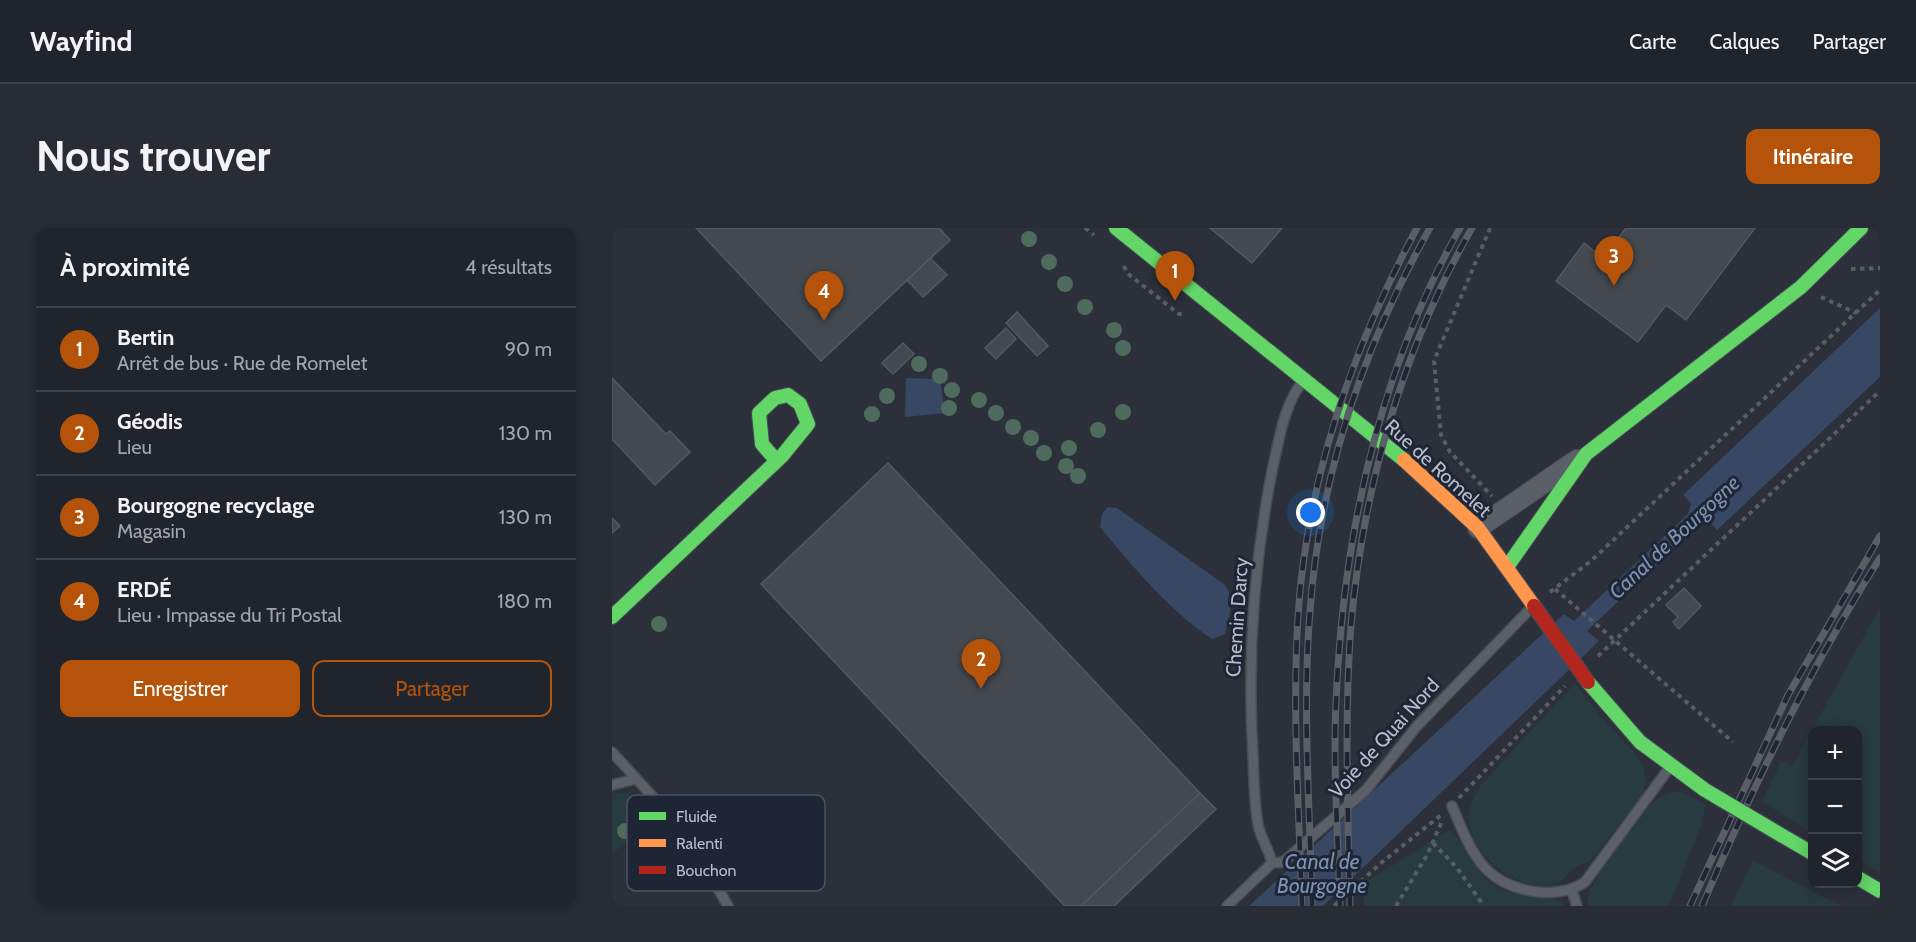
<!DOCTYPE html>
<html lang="fr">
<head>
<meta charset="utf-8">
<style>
  :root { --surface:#20242c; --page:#282c34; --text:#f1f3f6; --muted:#a2a4a9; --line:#3d4148; --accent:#b45309 }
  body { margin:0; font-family:Cabin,sans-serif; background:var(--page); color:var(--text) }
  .controls { position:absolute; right:18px; bottom:18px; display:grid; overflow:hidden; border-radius:12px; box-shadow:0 3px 15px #0003 }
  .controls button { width:54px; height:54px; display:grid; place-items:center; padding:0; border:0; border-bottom:2px solid var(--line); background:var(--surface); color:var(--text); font:30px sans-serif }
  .you { position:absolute; left:699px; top:285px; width:21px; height:21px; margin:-15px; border:4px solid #fff; border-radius:50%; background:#1a73e8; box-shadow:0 0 0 9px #1a73e833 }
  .badge { display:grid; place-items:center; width:39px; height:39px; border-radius:50%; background:var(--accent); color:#fff; font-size:20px; font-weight:700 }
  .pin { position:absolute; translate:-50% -50px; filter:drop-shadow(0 2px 3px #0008) }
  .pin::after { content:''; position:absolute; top:32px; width:21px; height:18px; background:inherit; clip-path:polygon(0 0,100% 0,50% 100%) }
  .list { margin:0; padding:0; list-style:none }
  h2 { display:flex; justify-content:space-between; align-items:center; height:78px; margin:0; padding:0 24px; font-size:26px }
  h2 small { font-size:20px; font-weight:400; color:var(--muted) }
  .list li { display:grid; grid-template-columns:39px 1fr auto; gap:18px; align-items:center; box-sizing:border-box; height:84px; padding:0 24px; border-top:2px solid var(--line) }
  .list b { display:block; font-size:22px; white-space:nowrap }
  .list p { margin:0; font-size:20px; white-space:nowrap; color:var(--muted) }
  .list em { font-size:20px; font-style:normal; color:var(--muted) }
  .actions { display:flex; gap:12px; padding:18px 24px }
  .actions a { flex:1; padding:14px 0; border:2px solid var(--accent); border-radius:12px; text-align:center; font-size:21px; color:var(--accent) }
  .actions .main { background:var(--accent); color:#fff }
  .icon { flex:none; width:33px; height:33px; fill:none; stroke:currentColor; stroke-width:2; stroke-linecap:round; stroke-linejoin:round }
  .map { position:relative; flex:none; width:1268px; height:678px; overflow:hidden; border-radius:12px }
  header { display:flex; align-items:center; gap:36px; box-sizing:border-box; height:84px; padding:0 30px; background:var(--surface); border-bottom:2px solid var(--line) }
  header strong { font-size:28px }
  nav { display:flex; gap:33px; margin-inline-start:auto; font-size:21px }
  .intro { display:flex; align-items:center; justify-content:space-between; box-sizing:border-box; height:144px; padding:0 36px }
  h1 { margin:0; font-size:42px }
  .button { padding:15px 27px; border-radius:12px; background:var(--accent); color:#fff; font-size:21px; font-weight:700 }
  main { display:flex; gap:36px; padding:0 36px }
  aside { flex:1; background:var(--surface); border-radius:12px; box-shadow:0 3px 15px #0003 }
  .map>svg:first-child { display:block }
  .green { fill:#283b40 }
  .water { fill:#384864 }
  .building { fill:#444950; stroke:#535861; stroke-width:1.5 }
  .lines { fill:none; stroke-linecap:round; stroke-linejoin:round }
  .lane-casing { stroke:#474b53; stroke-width:12 }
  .street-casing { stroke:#474b53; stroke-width:22 }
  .fast-casing { stroke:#474b53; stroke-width:16 }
  .slow-casing { stroke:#474b53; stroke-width:16 }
  .path { stroke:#595e65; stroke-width:4; stroke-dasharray:4.5 4.5; stroke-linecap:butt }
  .lane { stroke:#5b5f68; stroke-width:9 }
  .street { stroke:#5b5f68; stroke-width:20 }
  .fast { stroke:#63d668; stroke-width:14 }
  .slow { stroke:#ff974d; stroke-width:14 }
  .rail-casing { stroke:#5a5e66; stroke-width:7 }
  .rail { stroke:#1e2635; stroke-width:4.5; stroke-dasharray:14; stroke-linecap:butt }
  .fast-bridge-casing { stroke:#474b53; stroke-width:16; stroke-linecap:butt }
  .jam-bridge-casing { stroke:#474b53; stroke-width:16; stroke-linecap:butt }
  .fast-bridge { stroke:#63d668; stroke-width:14 }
  .jam-bridge { stroke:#b3261e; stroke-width:14 }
  .tree { fill:#4f6b5d }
  .labels { text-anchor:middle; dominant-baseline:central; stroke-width:6; stroke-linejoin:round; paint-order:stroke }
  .street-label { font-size:20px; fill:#b6bdcb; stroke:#1e2635 }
  .water-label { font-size:21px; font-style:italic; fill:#7d91b2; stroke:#1e2635 }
  .key { fill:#1e2635; stroke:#4c5362; stroke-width:1.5 }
  .key-label { font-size:16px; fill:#b6bdcb }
</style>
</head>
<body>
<header>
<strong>Wayfind</strong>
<nav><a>Carte</a><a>Calques</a><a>Partager</a></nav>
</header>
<div class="intro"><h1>Nous trouver</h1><a class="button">Itinéraire</a></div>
<main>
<aside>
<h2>À proximité<small>4 résultats</small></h2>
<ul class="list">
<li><span class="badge">1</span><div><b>Bertin</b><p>Arrêt de bus · Rue de Romelet</p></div><em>90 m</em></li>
<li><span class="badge">2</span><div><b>Géodis</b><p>Lieu</p></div><em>130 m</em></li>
<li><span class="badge">3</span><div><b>Bourgogne recyclage</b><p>Magasin</p></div><em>130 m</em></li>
<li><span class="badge">4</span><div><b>ERDÉ</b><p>Lieu · Impasse du Tri Postal</p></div><em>180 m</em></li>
</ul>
<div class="actions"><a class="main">Enregistrer</a><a>Partager</a></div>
</aside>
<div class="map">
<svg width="1268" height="678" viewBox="0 0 1268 678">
  <rect width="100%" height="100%" fill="#2b303a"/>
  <!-- green -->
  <path class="green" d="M1268,379V644L1246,631V502H1200V604L1150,574L1169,533L1180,538Z
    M963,455L987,487L1022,524L1031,538L1034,551L1031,567L1013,590L978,633L963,639L947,655C940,656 931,658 924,657C893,654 855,620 857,587C858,575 863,567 869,557Z
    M0,564L20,566C48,596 24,606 0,626Z
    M1062,564H1071L1094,577L1088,601L1057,678H975C974,655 1020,595 1038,577C1045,570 1053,567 1062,564Z
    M837,602C857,615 860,642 880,656C903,672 934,663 955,678H752L751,656Z
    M1141,633L1230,678H1118Z"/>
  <!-- water -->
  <path class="water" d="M1268,80V149L1105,302L1099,295H1089L975,403L987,413L711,678H637L952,386L962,393L1076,286L1079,275L1071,267Z
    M294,150L328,151L333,185L293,189Z
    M496,279L505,280L613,357C624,371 616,390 613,406L600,411C559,384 519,337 488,299L490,286Z"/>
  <!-- building -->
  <path class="building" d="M84,0H327L338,12L209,133Z
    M598,0H670L640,35Z
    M1014,0H1143L1074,92L1054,77L1026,114L944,53L972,15L991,30Z
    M318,30L335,47L311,69L295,52Z
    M405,84L436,118L425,128L394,95Z
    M394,100L404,111L384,131L373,120Z
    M291,115L302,126L281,146L270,135Z
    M0,150L54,206L58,203L78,224L43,257L0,211Z
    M276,235L588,565L469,678H453L149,356Z
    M0,290L8,298L0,305Z
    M1072,360L1089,378L1067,401L1061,394L1066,389L1054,377Z
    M588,565L604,581L502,678H469Z"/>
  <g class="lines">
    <defs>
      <path id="lane" d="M0,524L74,605L116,678
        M0,557L24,551
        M840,578C848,597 856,618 869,635C890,664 944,674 973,654L1058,539
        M660,635C657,621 648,609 646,596C642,575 642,550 641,528C635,431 642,333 661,238C668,208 672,177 691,153
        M960,663L965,678
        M615,678L660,635L671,634L754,562L805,498L919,380"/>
      <path id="street" d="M866,300L965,232"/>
      <path id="fast" d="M504,0L792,232
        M895,339L974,226L1189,59L1249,0
        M0,389L170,228L196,196L188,176L176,167L163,170L147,185L150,216L164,232
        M976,454L1028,514L1093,562
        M1169,607L1200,625
        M1246,650L1268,663"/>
      <path id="slow" d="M792,232L866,300L922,378"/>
    </defs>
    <!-- lane casing -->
    <use href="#lane" class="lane-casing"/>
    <!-- street casing -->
    <use href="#street" class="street-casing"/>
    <!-- fast casing -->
    <use href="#fast" class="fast-casing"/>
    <!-- slow casing -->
    <use href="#slow" class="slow-casing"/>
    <!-- path -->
    <path class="path" d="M473,0L482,7
      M878,0L822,133L829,207L838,224L880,268
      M512,38L515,45L567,86H572
      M1239,41L1268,40
      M1209,69L1244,85
      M943,361L1121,514
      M938,364L979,333L1268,62
      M986,428L1268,163
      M847,570L953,458
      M821,615L845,640L872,678
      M722,678L769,635L829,587
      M784,678L815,627L831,591"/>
    <!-- lane -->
    <use href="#lane" class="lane"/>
    <!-- street -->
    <use href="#street" class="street"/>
    <!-- fast -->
    <use href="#fast" class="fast"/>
    <!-- slow -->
    <use href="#slow" class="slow"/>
    <defs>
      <path id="rail" d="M690,678C687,582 680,484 686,388C695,249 740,121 805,0
        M700,678C698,580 690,480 698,383C708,246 751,119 818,0
        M728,678C726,610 721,542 724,474C731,308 766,145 848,0
        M738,678C736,584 732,490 739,397C751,259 791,120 860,0
        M1078,678L1176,467L1268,308
        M1090,678C1141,558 1198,440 1268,330"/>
    </defs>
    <!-- rail casing -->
    <use href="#rail" class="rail-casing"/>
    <!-- rail -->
    <use href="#rail" class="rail"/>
    <defs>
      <path id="fast-bridge" d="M1093,562L1169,607"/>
      <path id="jam-bridge" d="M922,378L976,454"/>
    </defs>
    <!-- fast-bridge casing -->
    <use href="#fast-bridge" class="fast-bridge-casing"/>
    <!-- jam-bridge casing -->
    <use href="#jam-bridge" class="jam-bridge-casing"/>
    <!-- fast-bridge -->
    <use href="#fast-bridge" class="fast-bridge"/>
    <!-- jam-bridge -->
    <use href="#jam-bridge" class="jam-bridge"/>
  </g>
  <!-- trees -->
  <g class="tree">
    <circle cx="417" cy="11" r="8"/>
    <circle cx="437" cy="34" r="8"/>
    <circle cx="453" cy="56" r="8"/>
    <circle cx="473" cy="79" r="8"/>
    <circle cx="502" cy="102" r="8"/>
    <circle cx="511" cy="120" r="8"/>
    <circle cx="307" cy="136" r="8"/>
    <circle cx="328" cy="148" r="8"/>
    <circle cx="340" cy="162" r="8"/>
    <circle cx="275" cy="168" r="8"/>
    <circle cx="367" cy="172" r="8"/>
    <circle cx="337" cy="180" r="8"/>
    <circle cx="511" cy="184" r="8"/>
    <circle cx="384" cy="185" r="8"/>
    <circle cx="260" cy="186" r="8"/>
    <circle cx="401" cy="199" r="8"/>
    <circle cx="486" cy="202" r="8"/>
    <circle cx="419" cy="210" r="8"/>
    <circle cx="457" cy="220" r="8"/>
    <circle cx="432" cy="225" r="8"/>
    <circle cx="454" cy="238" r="8"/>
    <circle cx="466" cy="248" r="8"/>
    <circle cx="47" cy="396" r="8"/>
    <circle cx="13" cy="603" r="8"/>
  </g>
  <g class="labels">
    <!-- street labels -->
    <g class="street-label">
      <text transform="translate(826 240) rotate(42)">Rue de Romelet</text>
      <text transform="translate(625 389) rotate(-86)">Chemin Darcy</text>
      <text transform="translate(772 510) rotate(-48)">Voie de Quai Nord</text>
    </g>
    <!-- water labels -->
    <g class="water-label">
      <text transform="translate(1062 309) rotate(-43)">Canal de Bourgogne</text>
      <text x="710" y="633">Canal de<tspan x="710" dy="24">Bourgogne</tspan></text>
    </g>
  </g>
  <!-- legend -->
  <rect x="15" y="567" width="198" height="96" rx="9" class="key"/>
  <rect x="27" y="584" width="27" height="8" fill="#63d668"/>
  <rect x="27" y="611" width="27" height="8" fill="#ff974d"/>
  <rect x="27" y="638" width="27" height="8" fill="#b3261e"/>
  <g class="key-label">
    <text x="64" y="594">Fluide</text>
    <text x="64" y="621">Ralenti</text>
    <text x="64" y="648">Bouchon</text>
  </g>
</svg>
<div class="controls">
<button>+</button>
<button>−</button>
<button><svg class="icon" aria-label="layers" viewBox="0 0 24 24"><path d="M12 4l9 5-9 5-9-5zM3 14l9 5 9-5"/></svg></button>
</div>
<div class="you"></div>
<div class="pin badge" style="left:563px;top:73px">1</div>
<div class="pin badge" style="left:369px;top:461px">2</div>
<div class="pin badge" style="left:1002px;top:58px">3</div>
<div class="pin badge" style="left:212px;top:93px">4</div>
</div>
</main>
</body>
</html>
